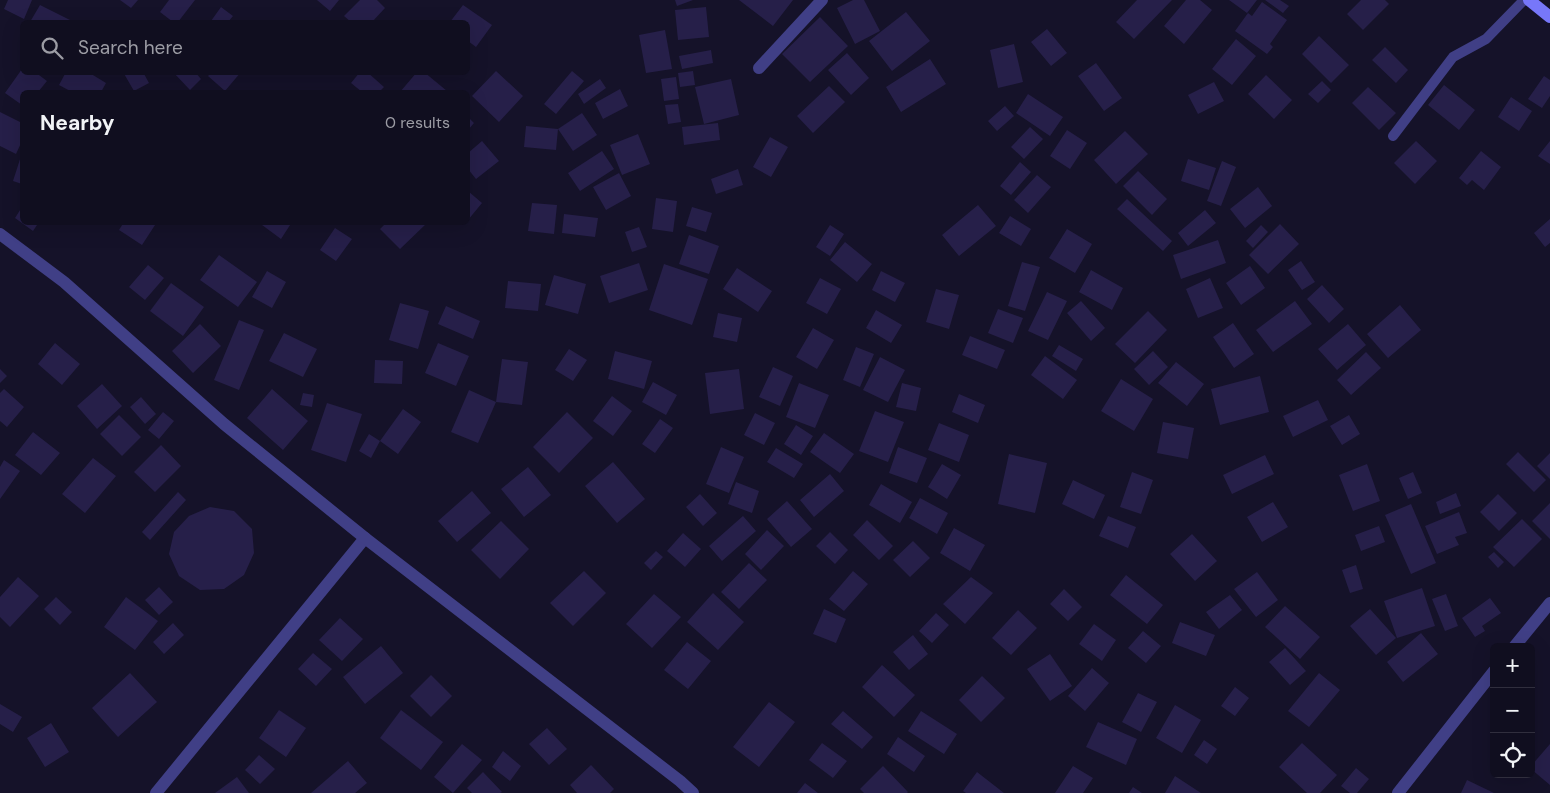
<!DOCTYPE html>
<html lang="en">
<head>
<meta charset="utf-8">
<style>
  :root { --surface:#100e1f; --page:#1e1c2c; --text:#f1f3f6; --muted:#9c9ca4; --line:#302e3d }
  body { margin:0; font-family:"DM Sans",sans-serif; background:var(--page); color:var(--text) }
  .controls { position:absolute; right:15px; bottom:15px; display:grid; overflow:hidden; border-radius:8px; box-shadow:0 5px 20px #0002 }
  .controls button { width:45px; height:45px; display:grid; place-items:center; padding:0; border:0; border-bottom:1px solid var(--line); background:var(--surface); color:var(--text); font:25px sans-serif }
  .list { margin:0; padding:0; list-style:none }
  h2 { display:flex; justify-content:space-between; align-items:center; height:65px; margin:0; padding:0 20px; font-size:21px }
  h2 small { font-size:16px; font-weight:400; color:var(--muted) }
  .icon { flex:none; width:28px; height:28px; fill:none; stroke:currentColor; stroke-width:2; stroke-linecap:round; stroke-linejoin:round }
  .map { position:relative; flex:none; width:1550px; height:793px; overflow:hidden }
  .search { position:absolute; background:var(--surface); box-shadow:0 5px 20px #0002; left:20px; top:20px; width:450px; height:55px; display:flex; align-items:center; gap:12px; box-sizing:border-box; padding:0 18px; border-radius:8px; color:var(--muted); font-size:19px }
  .panel { position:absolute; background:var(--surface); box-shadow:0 5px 20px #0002; left:20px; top:90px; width:450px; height:135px; border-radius:8px }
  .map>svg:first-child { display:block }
  .building { fill:#261f49 }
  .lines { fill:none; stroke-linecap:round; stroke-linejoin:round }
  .service { stroke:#403f86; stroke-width:10 }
  .minor { stroke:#403f86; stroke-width:12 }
  .tertiary { stroke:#403f86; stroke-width:12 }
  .secondary { stroke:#7777f9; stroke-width:12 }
</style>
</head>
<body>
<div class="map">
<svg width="1550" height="793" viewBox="0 0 1550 793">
  <rect width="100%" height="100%" fill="#151229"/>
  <!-- building -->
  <path class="building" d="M8,0H32L24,19L4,9Z
    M120,0H138L131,8Z
    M169,0H195L178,22H173L160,12Z
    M317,0H339L330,11Z
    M360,0H377L385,8L372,22H351L344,16Z
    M675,0H693L677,6Z
    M739,0H793L773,26Z
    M853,0H864L880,31L855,44L837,8Z
    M1137,0H1172L1134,39L1116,22Z
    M1186,0H1200L1212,10L1184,44L1164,26Z
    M1229,0H1257L1247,13Z
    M1265,0H1280L1289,6L1283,13Z
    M1361,0H1385L1389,4L1363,30L1347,14Z
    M1262,2L1287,20L1270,44L1273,47L1267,54L1235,31L1248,13L1252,16Z
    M40,5L74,22H30Z
    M463,5L492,25L476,47L468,41V22H450Z
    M221,7L233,16L228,22H213L211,21Z
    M706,7L709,37L678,40L675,10Z
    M906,12L930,41L892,71L869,41Z
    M820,17L848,46L810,82L782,54Z
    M1047,29L1067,53L1051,66L1031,42Z
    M665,30L672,69L646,73L639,35Z
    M1319,36L1349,65L1331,83L1302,54Z
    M1236,39L1256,56L1232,85L1212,69Z
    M1014,44L1023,82L998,88L990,50Z
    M1385,47L1408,70L1396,83L1372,60Z
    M711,50L713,63L682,69L679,56Z
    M847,53L869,78L851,95L828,70Z
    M930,59L946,84L901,112L886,87Z
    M1096,63L1122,98L1104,111L1078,76Z
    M22,69V72H35L47,81L38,92H22V105L5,93Z
    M496,71L523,96L499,122L472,96Z
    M572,71L584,81L556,114L544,104Z
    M693,71L695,85L680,87L678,73Z
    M66,72H88L106,83L101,92H72L59,85Z
    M123,72H143L149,83L134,91Z
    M173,72H195L201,79L190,90Z
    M212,72H241L225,91L208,76Z
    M360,72H367L384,87L379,92H362L351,83Z
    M417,72H424L447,91L446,92H400Z
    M1266,75L1292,100L1274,119L1248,94Z
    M1544,76L1550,80V96L1542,108L1528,99Z
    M676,77L679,99L664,101L661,79Z
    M600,79L606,88L584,104L578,94Z
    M731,79L739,115L704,124L695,87Z
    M1322,81L1331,90L1318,103L1308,94Z
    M1214,82L1224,101L1198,114L1188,95Z
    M1444,85L1475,110L1459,130L1428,105Z
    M829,86L845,102L813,133L797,116Z
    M1368,87L1396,113L1379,130L1352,103Z
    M620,89L628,106L603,119L595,103Z
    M1028,94L1063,117L1050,136L1016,113Z
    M1511,97L1532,111L1519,131L1498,117Z
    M678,104L681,122L668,124L665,105Z
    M1005,106L1014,116L997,131L988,121Z
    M0,112L22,123V141L16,154L0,146Z
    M582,113L597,135L573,151L558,129Z
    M468,117L474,123L468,130Z
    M718,123L720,140L684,145L682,127Z
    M526,126L558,129L556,150L524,147Z
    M1030,127L1043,139L1024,159L1011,147Z
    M1067,130L1087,143L1070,169L1050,156Z
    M1125,131L1148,154L1116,184L1094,160Z
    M638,134L650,164L622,175L610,145Z
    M770,137L788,147L771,177L753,167Z
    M482,141L499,161L476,179L468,169V153Z
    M1416,141L1437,161L1415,184L1394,163Z
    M1550,141V164L1538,156Z
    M602,151L614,169L580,191L568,173Z
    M1481,151L1501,167L1484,190L1472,180L1467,185L1459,178Z
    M21,156H22V184L13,181Z
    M1188,159L1216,168L1209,190L1181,181Z
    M1222,161L1236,167L1221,206L1207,201Z
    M1020,162L1031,172L1011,195L1000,186Z
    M738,169L743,185L716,194L711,179Z
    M1138,171L1167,199L1152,215L1123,186Z
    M619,173L631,196L606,210L593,187Z
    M1037,175L1051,187L1028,213L1014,200Z
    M1258,187L1272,206L1245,228L1230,209Z
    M468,191L482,203L468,220Z
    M656,198L677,201L673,232L652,229Z
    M1127,199L1172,241L1163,251L1117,209Z
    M532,203L557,205L554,234L528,231Z
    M978,205L996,226L959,256L942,235Z
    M22,207V222H39L33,231L15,218Z
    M692,207L712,213L706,232L686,226Z
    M1205,210L1216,223L1188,246L1178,233Z
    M564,214L598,218L595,237L562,233Z
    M1010,216L1031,229L1021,246L999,233Z
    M1550,219V243L1545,247L1534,233Z
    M124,222H157L142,245L119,230Z
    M258,222H292L281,239Z
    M387,222H425L426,224L400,249L380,229Z
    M1280,224L1299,244L1268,274L1249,255Z
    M830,225L844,234L830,256L816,247Z
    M1261,225L1268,232L1253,248L1246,241Z
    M639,227L647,247L632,252L625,232Z
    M335,228L352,239L336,261L320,250Z
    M1067,229L1092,244L1075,273L1049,258Z
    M689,235L719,246L709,274L679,264Z
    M1218,240L1226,263L1181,279L1173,255Z
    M845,242L872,264L857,282L830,260Z
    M219,255L257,282L238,307L200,280Z
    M1301,261L1315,282L1302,290L1288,270Z
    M1022,262L1040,267L1025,311L1008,306Z
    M639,263L648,290L609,303L600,276Z
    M664,264L708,279L692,325L649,310Z
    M148,265L164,278L145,300L129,287Z
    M1250,266L1265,288L1241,305L1226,283Z
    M737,268L772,291L758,312L723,289Z
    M1091,270L1123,288L1112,310L1079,292Z
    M267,271L286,282L272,308L252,297Z
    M881,271L905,283L895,302L872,290Z
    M554,275L586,284L578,314L545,305Z
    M820,278L841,289L827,314L806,303Z
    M1210,278L1223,308L1198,318L1186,289Z
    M508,281L541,284L538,311L505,308Z
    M171,283L204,307L183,336L150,311Z
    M1322,285L1344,309L1329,323L1307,299Z
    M936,289L959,295L949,329L926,322Z
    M1047,292L1067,301L1048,340L1028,331Z
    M1081,301L1105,328L1091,341L1067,313Z
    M1295,301L1312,324L1273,352L1256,330Z
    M400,303L429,311L418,349L389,340Z
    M1400,305L1421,330L1388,358L1367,334Z
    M446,306L480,321L473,339L438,324Z
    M998,309L1023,318L1013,343L988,333Z
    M876,310L902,325L891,343L866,328Z
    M1148,311L1167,330L1135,363L1115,344Z
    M718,313L742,318L737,342L713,337Z
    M239,320L264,330L239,390L214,380Z
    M1233,323L1254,354L1234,368L1213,337Z
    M200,324L221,346L193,373L172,351Z
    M1348,324L1366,345L1337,370L1318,349Z
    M813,328L834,340L817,369L796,357Z
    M284,333L317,349L303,377L269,361Z
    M970,336L1005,350L997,369L962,355Z
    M55,343L80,364L62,385L38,364Z
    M438,343L469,356L456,386L425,373Z
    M1059,345L1083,359L1076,371L1052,356Z
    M856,347L874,354L860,387L843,380Z
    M569,349L587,360L573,381L555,370Z
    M615,351L652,361L644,389L608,379Z
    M1153,351L1168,367L1149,385L1134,369Z
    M1366,352L1381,368L1351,395L1337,380Z
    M1045,356L1077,380L1063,399L1031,375Z
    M880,357L905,370L888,402L863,390Z
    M502,359L528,362L522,405L496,402L478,443L451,432L469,390L496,402Z
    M375,360L403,361L402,384L374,383Z
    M1176,362L1204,384L1187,406L1158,383Z
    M773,367L793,376L780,406L759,397Z
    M0,369L7,376L0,383Z
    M739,369L744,409L710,414L705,373Z
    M1260,376L1269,412L1220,425L1211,389Z
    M1121,379L1153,399L1134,431L1101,411Z
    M653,382L677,395L666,415L642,402Z
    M799,383L829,395L815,428L786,417Z
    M902,383L921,388L916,411L896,407Z
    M102,384L122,406L97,429L77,406Z
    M4,389L24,407L7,427L0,421V393Z
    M272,389L308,421L283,450L247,418Z
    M303,393L314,395L312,407L300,405Z
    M959,394L985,405L978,423L952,412Z
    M612,396L632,411L613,436L593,421Z
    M141,397L156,414L145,424L130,407Z
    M1318,400L1328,420L1293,437L1283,416Z
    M327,403L362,414L346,462L311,450Z
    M403,409L421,422L398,454L380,441Z
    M875,411L904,422L888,462L859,451Z
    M163,412L174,421L159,439L148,430Z
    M567,412L593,438L559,473L533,447Z
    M755,413L775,423L764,445L744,435Z
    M119,415L141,437L122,456L100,434Z
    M1349,415L1360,434L1342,445L1330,426Z
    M660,419L673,428L655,453L642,444Z
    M1163,422L1194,428L1188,459L1157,453Z
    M939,423L969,435L959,462L928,450Z
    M796,425L813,436L801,455L784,444Z
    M33,432L60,453L41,475L15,455Z
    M824,433L854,454L840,473L810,452Z
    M369,434L380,441L371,458L359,451Z
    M161,445L181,466L155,492L134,472Z
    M721,447L744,457L729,493L706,484Z
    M898,447L927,458L917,483L889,473Z
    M776,448L803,464L794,478L767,462Z
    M1518,452L1546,480L1534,492L1506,464Z
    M1550,453V479L1537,466Z
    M1009,454L1047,463L1035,513L998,504Z
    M1265,455L1274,474L1232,494L1223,475Z
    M93,458L116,476L85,513L62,494Z
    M4,460L20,471L0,499V467Z
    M613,462L645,499L617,523L585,486Z
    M942,464L961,475L947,499L928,487Z
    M1367,464L1380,501L1353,511L1339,475Z
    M528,467L551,495L524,517L501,489Z
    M1132,472L1153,480L1141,514L1120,507Z
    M1413,472L1422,493L1408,499L1399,478Z
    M830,474L844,491L814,517L800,500Z
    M1073,480L1105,495L1094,519L1062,504Z
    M736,482L759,491L752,513L728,504Z
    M881,484L912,502L900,523L869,505Z
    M472,491L491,513L457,542L438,521Z
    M178,492L186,500L150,540L142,532Z
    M1456,493L1461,506L1440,514L1436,502Z
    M700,494L717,513L703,526L686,507Z
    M1498,494L1517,513L1499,531L1480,512Z
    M920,498L948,513L937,534L909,518Z
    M787,501L812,529L791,547L767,519Z
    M1273,502L1288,527L1262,542L1247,517Z
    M1550,503V539L1532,521Z
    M1411,504L1436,563L1411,574L1385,515Z
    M210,507L234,511L252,529L254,553L244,575L224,589L200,590L179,576L169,554L174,532L189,516Z
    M1459,512L1467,533L1455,537L1459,545L1437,554L1425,526Z
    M743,516L756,531L722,561L709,546Z
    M1108,516L1136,527L1128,548L1099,536Z
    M1522,519L1542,539L1514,567L1493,547Z
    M867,520L893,546L879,560L853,535Z
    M501,521L529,549L500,579L471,550Z
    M1379,526L1385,542L1361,551L1355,535Z
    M954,528L985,545L970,571L940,553Z
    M767,530L784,546L761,570L745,554Z
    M830,532L848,550L835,564L816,546Z
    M683,533L701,549L685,567L667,551Z
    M1192,534L1217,561L1195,581L1170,554Z
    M913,541L930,558L910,577L893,560Z
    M656,551L663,557L651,570L644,563Z
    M1494,552L1504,562L1498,568L1488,557Z
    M749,563L767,580L739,609L721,592Z
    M1356,565L1363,589L1350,593L1342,570Z
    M584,571L606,593L573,626L550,603Z
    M853,571L868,584L844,611L829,599Z
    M1257,572L1278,600L1256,617L1234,589Z
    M1126,575L1163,605L1147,624L1110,595Z
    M18,577L39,596L10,627L0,617V597Z
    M971,577L993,593L965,624L943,604Z
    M159,587L173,602L159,615L145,600Z
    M1422,588L1435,626L1397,638L1384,601Z
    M1064,589L1082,607L1068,621L1050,604Z
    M713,593L744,622L718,650L687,622Z
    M654,594L681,617L652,648L626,624Z
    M1446,594L1458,626L1445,631L1432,599Z
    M1230,595L1242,610L1219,629L1206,612Z
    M56,597L72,612L60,625L44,609Z
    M126,597L158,621L135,650L104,627Z
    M1490,598L1501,613L1482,626L1485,631L1475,637L1462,618Z
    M1285,606L1320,637L1300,659L1265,627Z
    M824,609L846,619L836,643L813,634Z
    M1370,609L1396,638L1376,655L1350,626Z
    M1018,610L1037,628L1011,655L992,638Z
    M936,613L949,625L932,643L919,631Z
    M340,618L363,639L342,661L319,640Z
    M1180,622L1215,635L1206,656L1172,643Z
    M173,623L184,635L164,654L153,642Z
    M1094,624L1116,640L1102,661L1079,644Z
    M1143,631L1161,646L1146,663L1128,648Z
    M1421,633L1438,654L1403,682L1387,662Z
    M913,635L928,654L909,670L893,652Z
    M687,642L711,661L688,689L664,670Z
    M381,646L403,673L365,704L343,677Z
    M1285,648L1306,671L1290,685L1269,662Z
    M313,653L332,669L316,686L298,669Z
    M1050,654L1072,686L1050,701L1027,669Z
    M882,665L915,695L894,717L862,687Z
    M1092,668L1109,683L1085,711L1068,696Z
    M130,673L157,702L118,737L92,708Z
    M1319,673L1340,690L1309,727L1288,711Z
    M431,675L452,696L431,717L410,696Z
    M982,676L1005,698L981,722L959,700Z
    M1235,687L1249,698L1235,716L1221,706Z
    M1138,693L1157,702L1141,732L1122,722Z
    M769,702L795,722L759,767L733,747Z
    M0,704L22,717L13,732L0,724Z
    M1175,705L1201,720L1182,753L1156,738Z
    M279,710L306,728L286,757L259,738Z
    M401,710L443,742L421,770L380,738Z
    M843,711L873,737L862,749L831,724Z
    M921,711L957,734L944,754L908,731Z
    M1098,722L1137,739L1126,765L1086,747Z
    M51,723L69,752L45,767L27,738Z
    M547,728L567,749L549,765L529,744Z
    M898,737L925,756L914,772L887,754Z
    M1204,740L1217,749L1207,764L1194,755Z
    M822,743L847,761L833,778L809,760Z
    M1302,743L1337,775L1320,793H1307L1279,767Z
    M462,744L482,760L453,793L434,777Z
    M1550,744V785L1531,769V766Z
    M503,751L521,766L510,781L492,767Z
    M259,755L275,769L260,784L245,770Z
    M348,761L367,783L355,793H311Z
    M591,765L614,789L610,793H577L570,785Z
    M883,766L908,792L907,793H864L860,789Z
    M1073,766L1093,778L1083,793H1055Z
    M1356,768L1369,779L1357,793H1350L1341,786Z
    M483,772L502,792L500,793H472L467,788Z
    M977,772L1004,793H966L963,791Z
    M1175,776L1201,793H1165Z
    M237,777L249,793H215Z
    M1467,780L1494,793H1461Z
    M805,783L818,793H797Z
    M1133,787L1142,793H1129Z"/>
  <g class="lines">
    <!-- service -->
    <path class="service" d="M1393,136L1453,57L1486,39L1524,0"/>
    <!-- minor -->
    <path class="minor" d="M759,68L822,0
      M156,793L365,538"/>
    <!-- tertiary -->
    <path class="tertiary" d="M0,234L64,282L224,424L365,538L680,781L693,793
      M1514,647L1550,603
      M1398,793L1494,671"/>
    <!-- secondary -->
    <path class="secondary" d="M1529,0L1550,17"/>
  </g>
</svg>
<div class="controls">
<button>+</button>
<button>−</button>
<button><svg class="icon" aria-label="locate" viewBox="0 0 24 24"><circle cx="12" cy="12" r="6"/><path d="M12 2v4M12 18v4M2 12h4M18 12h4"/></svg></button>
</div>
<div class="search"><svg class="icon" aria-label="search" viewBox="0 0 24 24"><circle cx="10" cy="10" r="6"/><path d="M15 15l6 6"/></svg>Search here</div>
<section class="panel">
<h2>Nearby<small>0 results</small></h2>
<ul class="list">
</ul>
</section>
</div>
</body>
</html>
